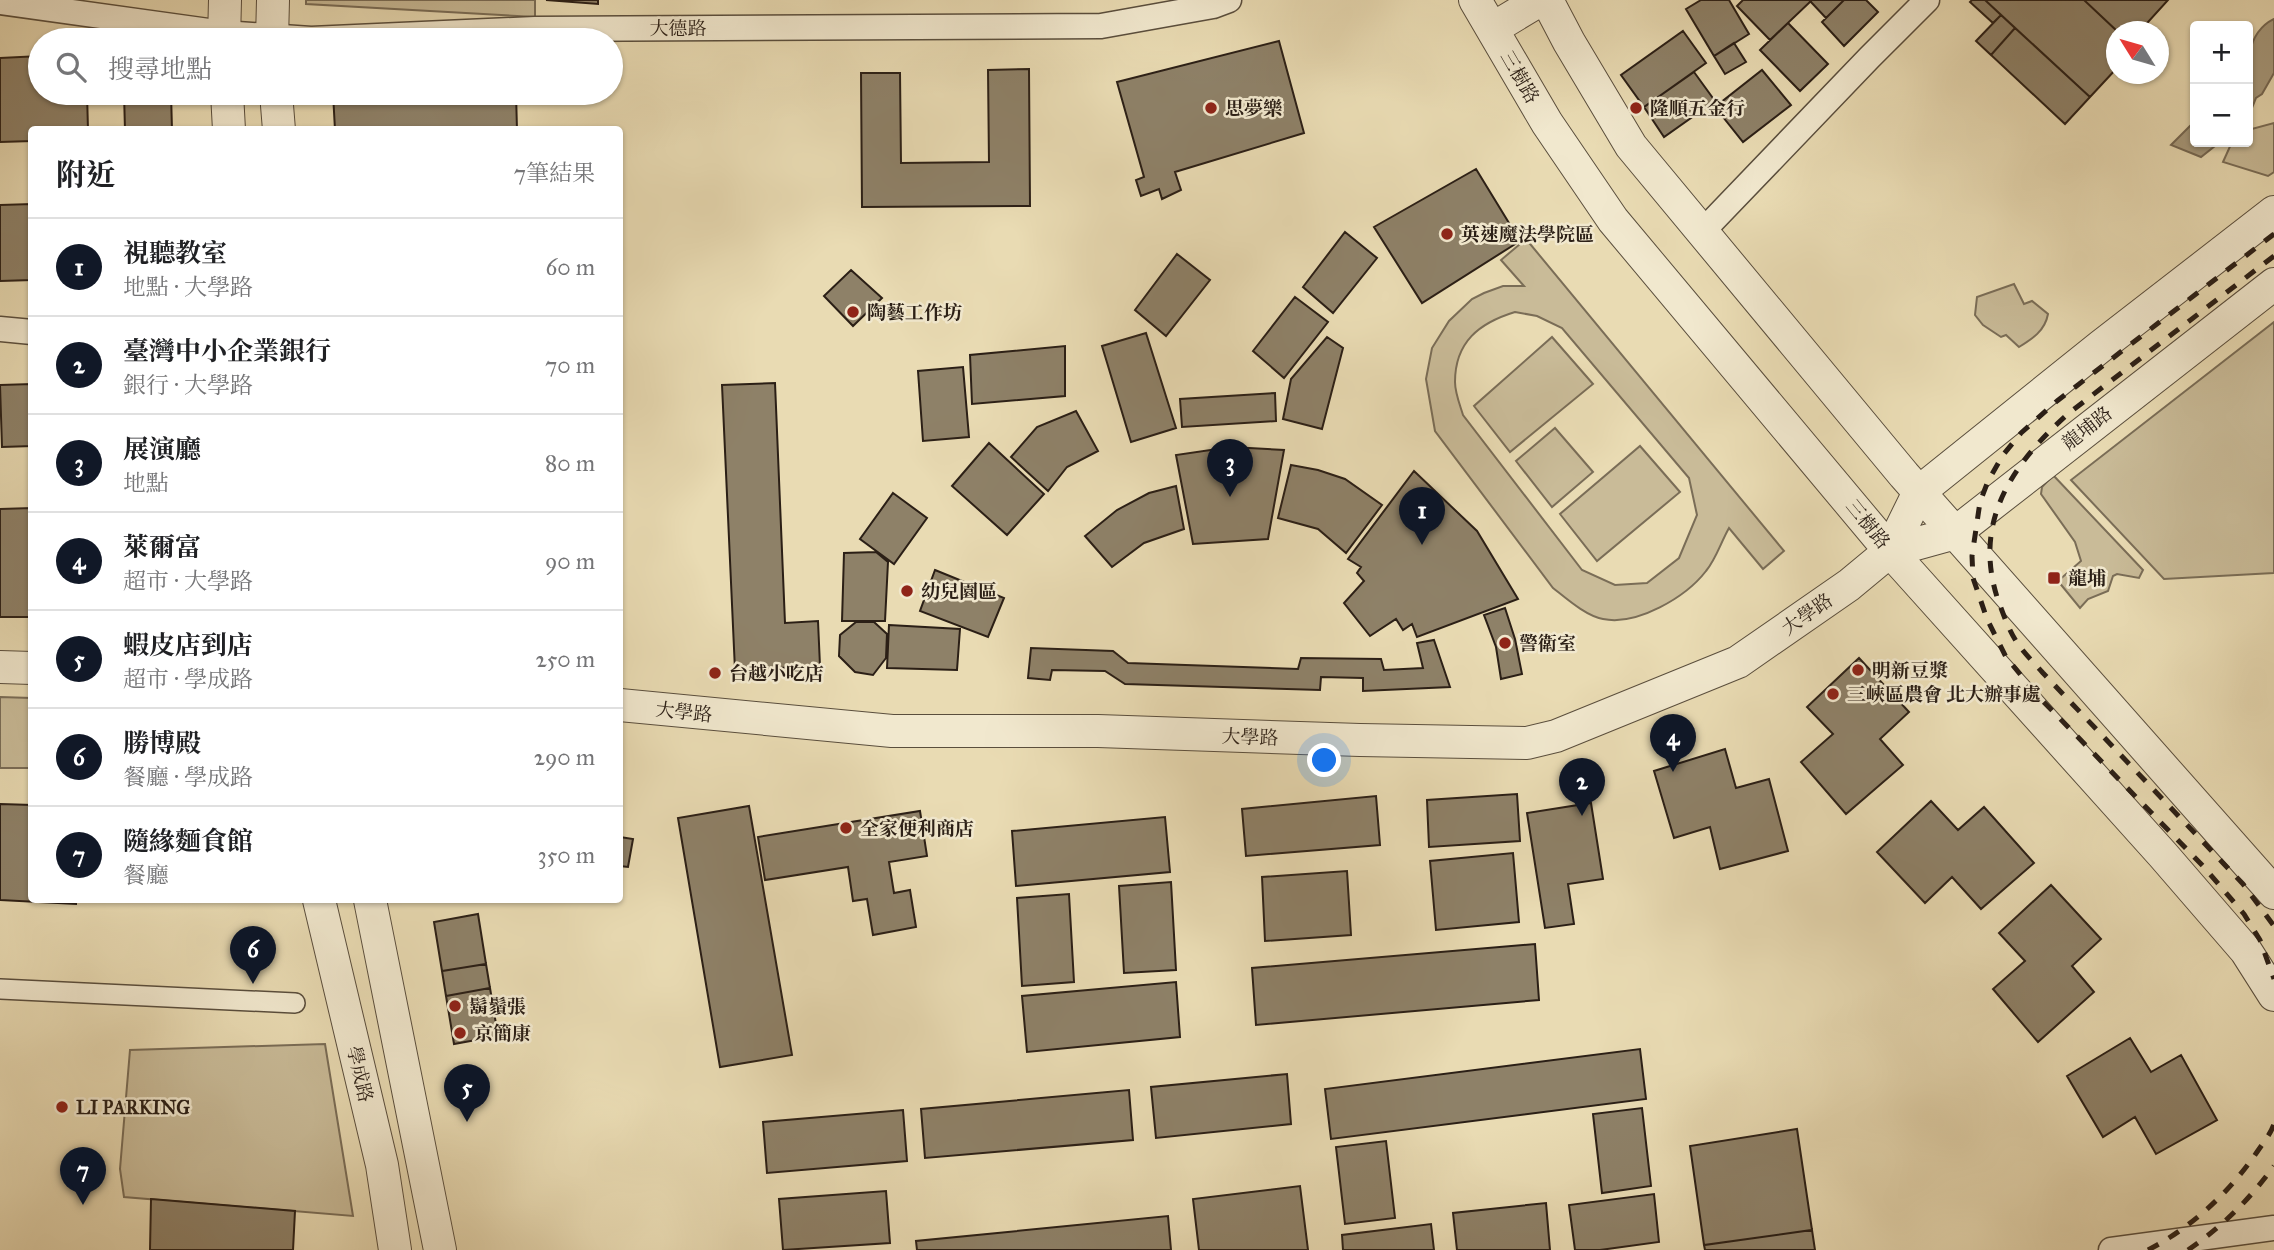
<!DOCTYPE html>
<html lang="zh-TW">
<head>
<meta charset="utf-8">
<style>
  :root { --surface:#fff; --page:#f6f6f6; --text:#202124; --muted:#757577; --line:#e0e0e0; --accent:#111827 }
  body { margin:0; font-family:"IM FELL Great Primer","Noto Serif TC",serif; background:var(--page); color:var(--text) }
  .controls { position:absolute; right:21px; top:21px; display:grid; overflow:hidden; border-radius:7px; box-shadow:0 2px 5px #0004 }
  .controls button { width:63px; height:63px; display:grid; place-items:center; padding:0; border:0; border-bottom:2px solid var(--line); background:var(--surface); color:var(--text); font:35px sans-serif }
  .compass { position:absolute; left:2106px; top:21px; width:63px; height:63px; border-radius:50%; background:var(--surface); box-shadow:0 2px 5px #0004; rotate:307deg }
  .you { position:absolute; left:1325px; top:761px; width:24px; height:24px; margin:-18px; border:5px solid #fff; border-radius:50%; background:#1a73e8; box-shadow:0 0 0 10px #1a73e833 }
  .badge { display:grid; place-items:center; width:46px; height:46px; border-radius:50%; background:var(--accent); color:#fff; font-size:23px; font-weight:700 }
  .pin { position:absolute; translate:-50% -58px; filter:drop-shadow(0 2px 4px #0008) }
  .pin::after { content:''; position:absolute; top:37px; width:24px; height:21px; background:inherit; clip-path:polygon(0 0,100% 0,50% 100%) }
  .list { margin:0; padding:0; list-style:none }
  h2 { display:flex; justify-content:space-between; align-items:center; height:91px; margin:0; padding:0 28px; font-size:30px }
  h2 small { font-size:23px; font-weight:400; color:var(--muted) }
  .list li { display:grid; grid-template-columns:46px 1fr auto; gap:21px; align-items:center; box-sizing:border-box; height:98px; padding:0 28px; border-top:2px solid var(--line) }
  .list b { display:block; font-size:26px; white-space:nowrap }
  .list p { margin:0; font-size:23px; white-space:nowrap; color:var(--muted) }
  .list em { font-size:23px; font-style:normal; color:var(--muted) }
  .icon { flex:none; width:38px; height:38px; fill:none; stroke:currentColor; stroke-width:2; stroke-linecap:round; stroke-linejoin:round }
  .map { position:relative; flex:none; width:2274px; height:1250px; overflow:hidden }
  .search { position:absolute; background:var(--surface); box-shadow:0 2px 5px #0004; left:28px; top:28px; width:595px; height:77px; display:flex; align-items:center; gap:18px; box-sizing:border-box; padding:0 24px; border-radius:38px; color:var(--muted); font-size:26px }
  .panel { position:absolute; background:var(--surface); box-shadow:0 2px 5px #0004; left:28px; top:126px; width:595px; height:777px; border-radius:7px }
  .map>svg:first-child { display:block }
  .green { fill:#c9bb98; stroke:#7a6d57; stroke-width:2; fill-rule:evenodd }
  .water { fill:#a89b7e; stroke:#766954; stroke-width:2 }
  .building { fill:#8e8168; stroke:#2b1f16; stroke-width:2 }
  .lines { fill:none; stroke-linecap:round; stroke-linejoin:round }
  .pedestrian-casing { stroke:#5a4e3d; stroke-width:22 }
  .minor-casing { stroke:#5a4e3d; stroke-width:27 }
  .tertiary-casing { stroke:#5a4e3d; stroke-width:34 }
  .pedestrian { stroke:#f1e8ce; stroke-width:19 }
  .minor { stroke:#f1e8ce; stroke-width:24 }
  .tertiary { stroke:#f1e8ce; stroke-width:32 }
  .rail { stroke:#2b1f16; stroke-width:5; stroke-dasharray:12 12; stroke-linecap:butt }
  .poi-dot { fill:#8f2418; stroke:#f1e8ce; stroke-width:2.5 }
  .labels { text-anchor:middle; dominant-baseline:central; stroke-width:5; stroke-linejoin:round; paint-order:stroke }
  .street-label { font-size:19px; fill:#2b1f16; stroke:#f1e8ce }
  .poi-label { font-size:19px; font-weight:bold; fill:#2b1f16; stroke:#f1e8ce; text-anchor:start }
</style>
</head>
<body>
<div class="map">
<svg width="2274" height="1250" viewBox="0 0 2274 1250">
  <rect width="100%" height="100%" fill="#e9dbb3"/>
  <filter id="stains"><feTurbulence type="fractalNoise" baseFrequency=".00286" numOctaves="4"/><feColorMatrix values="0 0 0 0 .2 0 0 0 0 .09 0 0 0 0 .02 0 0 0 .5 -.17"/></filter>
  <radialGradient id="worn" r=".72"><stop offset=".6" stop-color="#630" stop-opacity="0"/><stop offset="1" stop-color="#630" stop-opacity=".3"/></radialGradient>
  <!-- green -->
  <path class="green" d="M306,0H535V17L306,4Z
    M2274,123V172L2268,176L2223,162L2232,142H2248V130Z
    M1526,239L1784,551L1763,569L1729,528C1721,542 1716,559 1706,571C1686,597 1637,626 1603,619C1586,616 1567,599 1553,588L1435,431L1426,379L1432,348L1449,321L1472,299L1484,293L1503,286H1524L1501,260ZM1515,312L1537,316L1562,328L1689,478L1697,515L1679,558L1647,583L1615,585L1582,570L1463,415C1460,405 1455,393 1455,382C1455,342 1479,323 1515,312Z
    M2014,284L2024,304L2032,301L2048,314C2045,331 2032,339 2019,347L2006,335L2001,337L1983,325L1975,315L1977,297Z
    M2274,322V573L2164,579L2071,480Z
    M1552,337L1593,384L1510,452L1474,406Z
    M1555,428L1593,472L1552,507L1516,461Z
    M1640,446L1680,492L1597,561L1560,514Z
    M2053,475L2143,570L2139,578L2117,574L2113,576L2108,591L2088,599L2080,608L2058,581L2081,561L2075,542L2041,494L2042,487Z
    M0,697L31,698V768H0Z
    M325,1044L353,1216L124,1197L120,1169L130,1050Z"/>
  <!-- water -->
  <path class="water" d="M2274,19V73L2262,94L2256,98L2248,118C2248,85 2239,36 2274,19Z
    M2195,121V142H2220L2201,157L2171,145Z"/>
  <!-- building -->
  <path class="building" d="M546,0H598V4Z
    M1701,0H1729L1749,34L1714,56L1686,9Z
    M1743,0H1812L1770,40L1737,6Z
    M1812,0H1844L1826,18L1810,1Z
    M1844,0H1866L1878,12L1844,46L1822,22Z
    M1972,0H1985L2001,15L1993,23L1970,2Z
    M1985,0H2084L2118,32L2116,69L2090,97Z
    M2084,0H2168L2139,32H2118Z
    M2001,15L2015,28L1991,55L1976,41Z
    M1788,23L1828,64L1800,91L1760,50Z
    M2015,28L2090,97L2065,124L1991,55Z
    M1683,31L1706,63L1644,107L1621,75Z
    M1279,41L1304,133L1175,172L1181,190L1162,199L1159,189L1141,196L1136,180L1144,177L1117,82Z
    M1734,43L1746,62L1725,74L1714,56Z
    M40,56V93H87L88,130H32V141L0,142V58Z
    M1029,69L1030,206L862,207L861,73H900L901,163L989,162L988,70Z
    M1762,70L1791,105L1743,142L1715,107Z
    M1694,72L1715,101L1664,137L1644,107Z
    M124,93H171L172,130H125Z
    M333,93H516L517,130H335Z
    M1476,169L1520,241L1422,303L1374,227Z
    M32,204V280L0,281V205Z
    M1345,232L1377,258L1333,313L1303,287Z
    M1177,254L1210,280L1166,336L1135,310Z
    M851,270L882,298L853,326L824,296Z
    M1295,297L1328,322L1284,378L1253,351Z
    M1146,333L1176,428L1131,442L1102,346Z
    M1327,337L1343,348L1322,429L1283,419L1291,379Z
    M1065,346V396L972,404L970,355Z
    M963,367L969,437L923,441L918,371Z
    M775,383L785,623L818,621L820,666L735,670L722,385Z
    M32,384V446L2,447L0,385Z
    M1275,393L1276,421L1182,427L1180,399Z
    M1076,411L1098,451L1067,467L1048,491L1011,457L1037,427Z
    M989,443L1044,494L1007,535L952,486Z
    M1231,447L1284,450L1268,539L1193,544L1176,455Z
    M1291,465L1318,470L1345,479L1382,505L1346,553L1318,529L1278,518Z
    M1414,471L1477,531L1518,599L1417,637L1412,624L1403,630L1396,619L1370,636L1344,603L1364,581L1357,573L1361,567L1348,559Z
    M1176,486L1184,529L1144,543L1112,567L1085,536L1117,510L1149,493Z
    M893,493L927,518L894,564L860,539Z
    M32,508V617H0V509Z
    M876,552L888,562L885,621H842L844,553Z
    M935,570L1004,598L988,637L920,611Z
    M1505,608L1515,639L1522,674L1501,679L1496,647L1484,615Z
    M856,622H874L887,634L886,658L873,675L855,672L839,656L840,635Z
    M889,625L960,629L957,670L887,668Z
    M1434,640L1450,687L1363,691V678L1321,677L1320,690L1125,684L1105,671L1052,670L1050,680L1028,678L1031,648L1113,651L1128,663L1298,669L1301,658L1381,659L1384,670L1423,668L1417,643Z
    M1859,658L1909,712L1880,739L1903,765L1846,814L1801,762L1833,734L1807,707Z
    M1725,749L1736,788L1769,779L1788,851L1720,869L1710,827L1674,838L1654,771Z
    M1517,794L1520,841L1429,847L1427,800Z
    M1376,796L1380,845L1246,856L1242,809Z
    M1931,801L1958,830L1984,807L2034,863L1981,909L1952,877L1925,903L1877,852Z
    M1591,803L1603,879L1568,884L1574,924L1545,928L1527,813Z
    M0,804L32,805V900H76V904L0,900Z
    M749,806L792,1055L720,1067L678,818Z
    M920,811L927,856L889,862L894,893L910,890L916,927L873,935L867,899L853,901L848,867L765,880L758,837Z
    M1165,817L1170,872L1016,886L1012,831Z
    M620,837L633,839L628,867L620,866Z
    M1513,853L1519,922L1436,930L1430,861Z
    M1347,871L1351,935L1265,941L1262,877Z
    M1171,882L1176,970L1124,973L1119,886Z
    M2051,885L2101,939L2072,966L2094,992L2038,1042L1993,989L2025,961L1999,933Z
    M1069,894L1074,982L1022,986L1017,898Z
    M478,914L486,964L442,971L434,922Z
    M1535,944L1539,1000L1256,1025L1252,968Z
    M486,964L490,988L446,996L442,971Z
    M1176,982L1180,1037L1027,1052L1022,996Z
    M490,988L498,1036L454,1044L446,996Z
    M2130,1038L2151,1072L2181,1055L2217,1120L2156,1154L2135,1117L2103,1137L2067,1076Z
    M1640,1049L1646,1099L1331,1139L1325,1089Z
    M1287,1074L1291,1124L1156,1138L1151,1087Z
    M1129,1090L1133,1140L925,1158L921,1109Z
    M1642,1108L1651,1186L1602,1193L1593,1114Z
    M903,1110L907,1161L767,1173L763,1122Z
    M1797,1129L1812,1230L1704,1245L1690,1146Z
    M1386,1141L1395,1218L1345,1224L1336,1147Z
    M1300,1186L1308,1250H1199L1193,1199Z
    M886,1191L890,1243L783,1250L779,1199Z
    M1654,1194L1659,1242L1600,1250H1575L1569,1205Z
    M151,1199L295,1211L293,1250H150Z
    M1546,1203L1550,1250H1457L1453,1213Z
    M1168,1216L1171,1250H917L916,1241Z
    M1431,1224L1434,1250H1343L1342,1235Z
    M1812,1230L1815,1250H1705L1704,1245Z"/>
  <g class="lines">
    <defs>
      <path id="pedestrian" d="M0,989L295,1003"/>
      <path id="minor" d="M0,2L223,33L311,39L535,29L1101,26L1213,6L1229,0
        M1702,232L1869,58L1927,0
        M0,329L32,332
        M2111,1250L2274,1228"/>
      <path id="tertiary" d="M1475,0L1547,123L1613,220L1890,551L2163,855L2246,951L2274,995
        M1547,0L1569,42L1631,146L1904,475L2274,893
        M1492,29L1540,0
        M224,40L225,0
        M272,40L273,0
        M227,93L229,130
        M276,93L279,130
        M1890,551L1955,533L2274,284
        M0,667L32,668
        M620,705L892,731H1098L1360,740L1527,743L1556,736L1738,662L1849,585L1890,551L1919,492L2101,346L2274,212
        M319,900L382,1165L395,1250
        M370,900L440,1250"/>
    </defs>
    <!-- pedestrian casing -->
    <use href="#pedestrian" class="pedestrian-casing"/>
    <!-- minor casing -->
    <use href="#minor" class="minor-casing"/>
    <!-- tertiary casing -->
    <use href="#tertiary" class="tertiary-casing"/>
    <!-- pedestrian -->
    <use href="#pedestrian" class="pedestrian"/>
    <!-- minor -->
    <use href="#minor" class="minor"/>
    <!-- tertiary -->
    <use href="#tertiary" class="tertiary"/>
    <!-- rail -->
    <path class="rail" d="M2274,234L2057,401L2021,433L2003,455L1988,481L1980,502L1972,556L1973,578L1987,619L2006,657L2038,696L2203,866L2244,914L2260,940L2274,979
      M2274,256L2069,413C2012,464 1972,522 1998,600C2004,616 2009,631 2018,644C2025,654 2035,664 2043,673L2243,884L2274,926
      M2148,1250C2192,1227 2229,1193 2257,1152C2263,1143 2270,1135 2274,1124
      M2188,1250C2224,1225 2248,1201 2274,1166"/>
  </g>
  <!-- markers -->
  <g class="poi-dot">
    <circle cx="1211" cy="108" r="7"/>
    <circle cx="1636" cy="108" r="7"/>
    <circle cx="1447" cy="234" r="7"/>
    <circle cx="853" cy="312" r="7"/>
    <rect x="2047" y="571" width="14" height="14" rx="3.5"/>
    <circle cx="907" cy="591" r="7"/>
    <circle cx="1505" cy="643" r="7"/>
    <circle cx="1858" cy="670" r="7"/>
    <circle cx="715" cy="673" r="7"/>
    <circle cx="1833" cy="694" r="7"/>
    <circle cx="846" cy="828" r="7"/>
    <circle cx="455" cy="1006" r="7"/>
    <circle cx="460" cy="1033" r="7"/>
    <circle cx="62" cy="1107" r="7"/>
  </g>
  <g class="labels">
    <!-- street labels -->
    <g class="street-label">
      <text x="678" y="28">大德路</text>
      <text transform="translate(1520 77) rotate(60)">三樹路</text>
      <text transform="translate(2087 428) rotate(-38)">龍埔路</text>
      <text transform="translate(1868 524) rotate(51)">三樹路</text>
      <text transform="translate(1807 614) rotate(-35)">大學路</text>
      <text transform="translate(684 712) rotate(6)">大學路</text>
      <text transform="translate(1250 737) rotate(2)">大學路</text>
      <text transform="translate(360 1074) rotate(77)">學成路</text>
    </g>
    <!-- poi labels -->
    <g class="poi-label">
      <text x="1225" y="108">思夢樂</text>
      <text x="1650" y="108">隆順五金行</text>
      <text x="1461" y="234">英速魔法學院區</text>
      <text x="867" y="312">陶藝工作坊</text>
      <text x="2068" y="578">龍埔</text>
      <text x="921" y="591">幼兒園區</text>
      <text x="1519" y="643">警衛室</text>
      <text x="1872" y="670">明新豆漿</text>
      <text x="729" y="673">台越小吃店</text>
      <text x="1847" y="694">三峽區農會 北大辦事處</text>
      <text x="860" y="828">全家便利商店</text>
      <text x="469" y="1006">鬍鬚張</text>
      <text x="474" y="1033">京簡康</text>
      <text x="76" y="1107">LI PARKING</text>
    </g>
  </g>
  <rect width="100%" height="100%" filter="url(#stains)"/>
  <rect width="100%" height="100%" fill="url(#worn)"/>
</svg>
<div class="controls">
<button>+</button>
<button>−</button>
</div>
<svg class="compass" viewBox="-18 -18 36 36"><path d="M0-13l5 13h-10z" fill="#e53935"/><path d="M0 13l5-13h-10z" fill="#757577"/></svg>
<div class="you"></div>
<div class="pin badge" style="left:1422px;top:545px">1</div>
<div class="pin badge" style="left:1582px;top:816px">2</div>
<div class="pin badge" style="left:1230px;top:497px">3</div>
<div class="pin badge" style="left:1673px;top:772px">4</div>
<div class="pin badge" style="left:467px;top:1122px">5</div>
<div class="pin badge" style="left:253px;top:984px">6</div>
<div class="pin badge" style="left:83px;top:1205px">7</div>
<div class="search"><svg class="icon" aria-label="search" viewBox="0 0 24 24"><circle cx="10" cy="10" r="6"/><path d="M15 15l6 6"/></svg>搜尋地點</div>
<section class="panel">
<h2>附近<small>7筆結果</small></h2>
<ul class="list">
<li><span class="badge">1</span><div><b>視聽教室</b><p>地點 · 大學路</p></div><em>60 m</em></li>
<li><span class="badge">2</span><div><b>臺灣中小企業銀行</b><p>銀行 · 大學路</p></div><em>70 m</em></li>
<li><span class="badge">3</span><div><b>展演廳</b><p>地點</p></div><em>80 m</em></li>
<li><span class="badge">4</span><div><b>萊爾富</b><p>超市 · 大學路</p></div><em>90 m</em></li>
<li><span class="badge">5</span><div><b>蝦皮店到店</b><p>超市 · 學成路</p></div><em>250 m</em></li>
<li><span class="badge">6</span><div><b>勝博殿</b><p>餐廳 · 學成路</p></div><em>290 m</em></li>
<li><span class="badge">7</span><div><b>隨緣麵食館</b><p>餐廳</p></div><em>350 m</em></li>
</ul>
</section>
</div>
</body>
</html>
